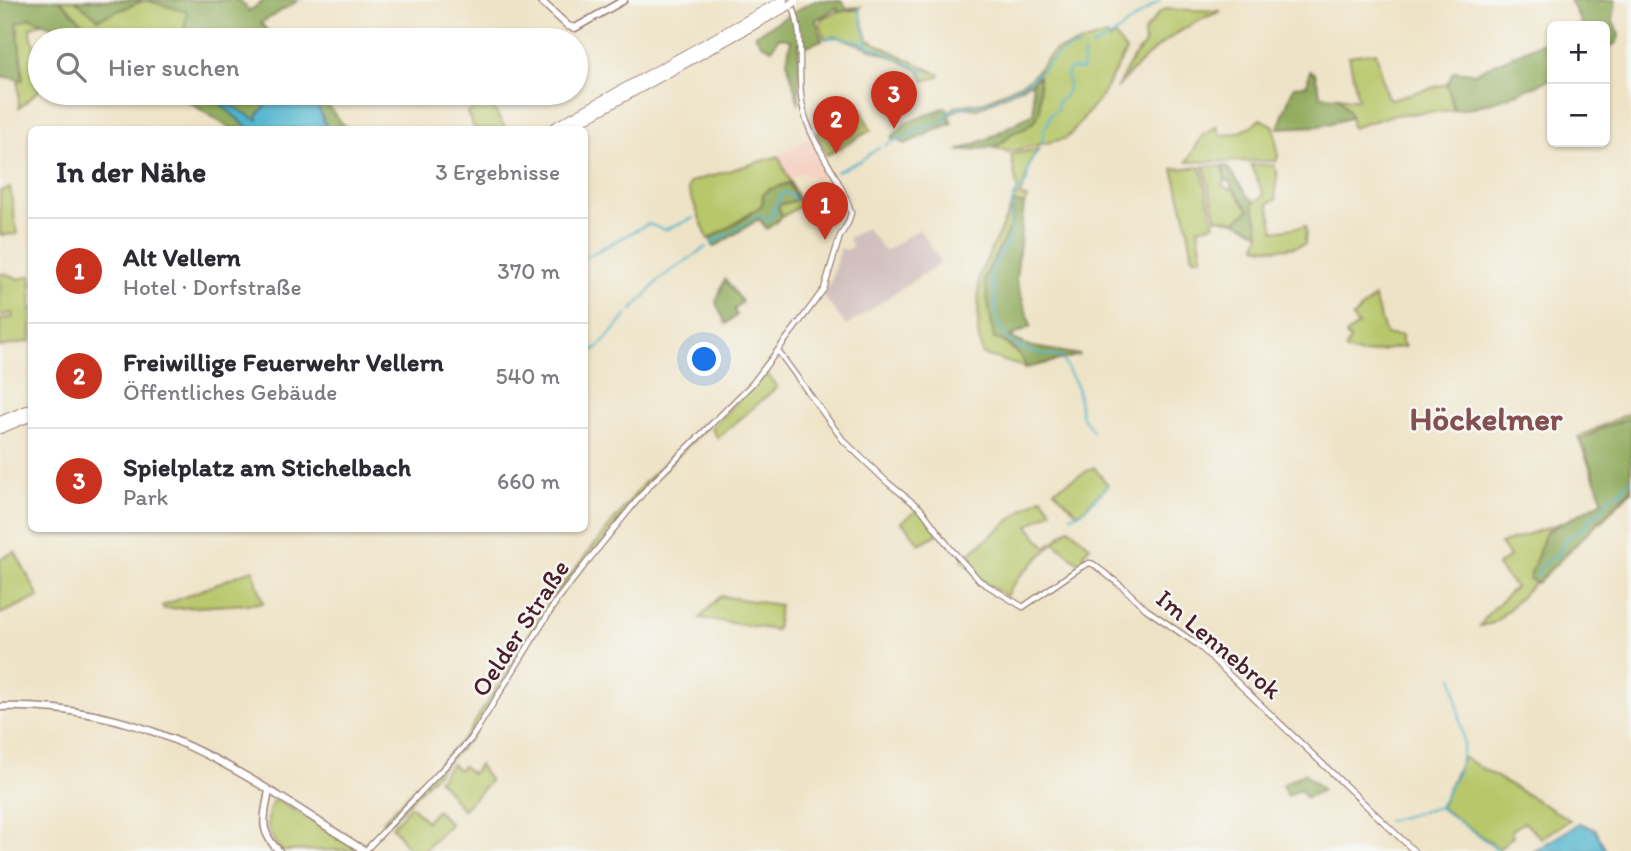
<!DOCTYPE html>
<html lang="de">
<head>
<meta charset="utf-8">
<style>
  :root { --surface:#fff; --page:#f2f2f3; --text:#2b2b33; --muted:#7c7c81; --line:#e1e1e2; --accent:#c8321e }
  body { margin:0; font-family:Itim,sans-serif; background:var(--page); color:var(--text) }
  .controls { position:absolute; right:21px; top:21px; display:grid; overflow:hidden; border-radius:10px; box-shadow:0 2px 5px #0004 }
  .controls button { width:63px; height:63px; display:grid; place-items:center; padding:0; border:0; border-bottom:2px solid var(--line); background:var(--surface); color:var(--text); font:35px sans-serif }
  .you { position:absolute; left:705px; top:360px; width:24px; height:24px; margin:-18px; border:5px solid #fff; border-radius:50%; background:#1a73e8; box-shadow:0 0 0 10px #1a73e833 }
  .badge { display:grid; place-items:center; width:46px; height:46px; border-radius:50%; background:var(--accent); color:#fff; font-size:23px; font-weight:700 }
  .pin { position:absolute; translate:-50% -58px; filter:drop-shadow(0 2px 4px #0008) }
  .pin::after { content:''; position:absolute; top:37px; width:24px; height:21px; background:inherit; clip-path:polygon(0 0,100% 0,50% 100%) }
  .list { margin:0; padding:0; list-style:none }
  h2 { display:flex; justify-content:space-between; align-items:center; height:91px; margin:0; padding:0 28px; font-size:30px }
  h2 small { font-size:23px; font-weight:400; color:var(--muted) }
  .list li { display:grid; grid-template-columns:46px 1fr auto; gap:21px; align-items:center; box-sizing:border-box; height:105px; padding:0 28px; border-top:2px solid var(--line) }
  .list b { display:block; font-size:26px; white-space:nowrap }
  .list p { margin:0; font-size:23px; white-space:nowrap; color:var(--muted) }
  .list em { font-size:23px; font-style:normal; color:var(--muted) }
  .icon { flex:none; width:38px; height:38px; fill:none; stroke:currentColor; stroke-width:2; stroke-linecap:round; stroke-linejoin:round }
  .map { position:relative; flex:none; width:1631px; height:851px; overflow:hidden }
  .search { position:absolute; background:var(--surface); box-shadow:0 2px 5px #0004; left:28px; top:28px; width:560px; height:77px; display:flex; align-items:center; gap:18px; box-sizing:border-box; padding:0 24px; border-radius:38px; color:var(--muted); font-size:26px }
  .panel { position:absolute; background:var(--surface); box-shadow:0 2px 5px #0004; left:28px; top:126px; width:560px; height:406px; border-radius:10px }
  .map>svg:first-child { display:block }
  .built { fill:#f5d2c3 }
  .industrial { fill:#d1bfbd }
  .green { fill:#b8c76a; stroke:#81734a; stroke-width:2 }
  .forest { fill:#92ac5e; stroke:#6e6644; stroke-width:2 }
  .water { fill:#4eb4cd; stroke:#4c6a7c; stroke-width:2 }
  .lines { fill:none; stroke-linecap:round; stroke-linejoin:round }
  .stream { stroke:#4eb4cd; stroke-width:2 }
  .minor-casing { stroke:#9c8178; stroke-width:7 }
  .major-casing { stroke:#9c8178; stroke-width:9 }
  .highway-casing { stroke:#9c8178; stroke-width:10 }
  .minor { stroke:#fff; stroke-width:4.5 }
  .major { stroke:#fff; stroke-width:6 }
  .highway { stroke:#fff; stroke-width:8 }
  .highway-bridge-casing { stroke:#9c8178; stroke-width:10; stroke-linecap:butt }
  .highway-bridge { stroke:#fff; stroke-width:8 }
  .labels { text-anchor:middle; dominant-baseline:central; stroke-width:5; stroke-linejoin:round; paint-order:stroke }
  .street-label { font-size:26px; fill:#4a1f2b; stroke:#f6f6f2 }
  .district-label { font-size:33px; font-weight:bold; fill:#855051; stroke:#f6f6f2 }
</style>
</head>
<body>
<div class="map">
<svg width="1631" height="851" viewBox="0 0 1631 851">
  <rect width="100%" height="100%" fill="#f6f6f2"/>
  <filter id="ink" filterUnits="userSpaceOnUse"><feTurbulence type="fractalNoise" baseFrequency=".0143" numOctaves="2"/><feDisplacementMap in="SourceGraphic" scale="14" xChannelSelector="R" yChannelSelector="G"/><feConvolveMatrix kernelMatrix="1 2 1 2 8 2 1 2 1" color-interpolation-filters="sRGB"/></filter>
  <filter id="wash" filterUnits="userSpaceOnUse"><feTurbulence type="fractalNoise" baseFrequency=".00686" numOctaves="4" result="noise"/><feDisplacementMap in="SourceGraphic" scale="28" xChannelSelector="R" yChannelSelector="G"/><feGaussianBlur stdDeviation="1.57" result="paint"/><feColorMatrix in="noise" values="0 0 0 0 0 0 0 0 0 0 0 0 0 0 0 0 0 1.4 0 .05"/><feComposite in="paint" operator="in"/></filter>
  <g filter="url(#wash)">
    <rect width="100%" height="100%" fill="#eee3c6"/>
    <!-- built -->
    <path class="built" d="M811,138L830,172L814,180L812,175L807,177L804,172L787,179L779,156Z"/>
    <!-- industrial -->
    <path class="industrial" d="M866,228L885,251L919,229L941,262L846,326L823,295L830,284L840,248L847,250L853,246L848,238Z"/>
    <!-- green -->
    <path class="green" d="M24,0H156L274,40H91L39,21L41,23L30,28L35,50L40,61V89L19,108L18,79L23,80L17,23L29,18Z
      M859,9L868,40L940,75L939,77L924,81L920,71L895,58L837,36L825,39L820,24L822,18L838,12Z
      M1166,9L1221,11C1175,29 1148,52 1116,89L1133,58L1145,44L1144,32L1160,12Z
      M1107,35L1110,40L1114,35L1126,51L1101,97L1067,138L1009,152L991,147C1001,143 1006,136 1014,131C1018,130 1022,130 1025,128C1044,118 1040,94 1038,76L1032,82L977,109L964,107L949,114L948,112L957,106L984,102L1030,79L1054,51Z
      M1376,52L1386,94L1390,99L1447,84L1454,110L1393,115L1352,128L1350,113L1339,97L1358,100L1349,56Z
      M488,100L506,129H475L467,113Z
      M861,110L871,130L827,155L816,134L832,123Z
      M1260,119L1274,126L1278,157L1276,161L1187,162L1202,136L1217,126L1220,135C1237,135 1248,130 1260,119Z
      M1038,149C1027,163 1027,179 1020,196L1027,198L1024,205L1013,202L1001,340L1023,357L1026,368L982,354L978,334L979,276L1018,192L1011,155Z
      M779,156C785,174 794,188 801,205L782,217L777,205L797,200L789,183L767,190L763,195L762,205L718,235L708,239L688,189L690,182Z
      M1251,165H1274C1282,176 1272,184 1276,200L1268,203L1274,231L1306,226L1305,244C1287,250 1274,250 1256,246L1260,233L1253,204L1264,195Z
      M1204,166H1223L1225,180L1222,185L1229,190L1232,187L1249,211L1235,221L1216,218Z
      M1201,167L1214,224L1198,228L1202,258H1193L1188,229L1173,169Z
      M10,188L17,234L0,235V191Z
      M0,274H7L18,279L31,276V341L0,347V320L13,317L12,313L0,316Z
      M1374,297L1386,335H1402V342L1405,347C1382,348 1366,359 1345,350L1350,339L1346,335L1358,325L1352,318Z
      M766,372L777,387L718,438L711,428Z
      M1631,412V491L1601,522L1597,520L1500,618L1493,623L1480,626L1488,614L1515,587L1497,566L1510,556L1500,544L1598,510L1603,501L1578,437Z
      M704,424L706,428L652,481L558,597L554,595L645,482Z
      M1094,467L1108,485L1081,512H1076L1054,490Z
      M1042,497L1052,511L1028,526L1046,547L1051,543L1053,544L1019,577L1006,596L986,584L962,559L1025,508Z
      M920,508L938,534L919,544L909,529L901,522Z
      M1069,528L1090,546L1084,553L1086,560L1080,564L1054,542Z
      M15,552L39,597L0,614V559Z
      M253,569L263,603L164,609L162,606Z
      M720,596L780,605L776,630L700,618Z
      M551,598L554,602L470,738L392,820L389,818L381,823L467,735Z
      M1463,757L1570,820L1541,838L1524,822L1511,831L1513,836L1499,849L1440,807Z
      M452,764L458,770L463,766L472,774L479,765L490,781L463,810L438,779Z
      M276,800L280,802L360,850L282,851C267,836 264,822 272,802Z
      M411,806L426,821L437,810L450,824L424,851H410L392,826Z"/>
    <!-- forest -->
    <path class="forest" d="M0,0H60L100,40H91L30,18L17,23L23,80L0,76Z
      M75,0H240L249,11L265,0H299L261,23L275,40H177L183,35L187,12L145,0L98,19Z
      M815,0L842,1L847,8L861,7L859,9L838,12L837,8L816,20L822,40L807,46L799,43V105L787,61L791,40L779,37L772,49L761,44L755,35Z
      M1570,0H1616L1613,21L1619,35L1617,42L1605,51V26H1579L1582,24Z
      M1552,38V78C1521,93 1489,106 1454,110L1447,84L1454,71L1475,73Z
      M1310,71L1315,74L1321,96L1339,97L1350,113V118L1320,126L1278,128L1294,86L1307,85Z
      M1039,76L1040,110L1036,120L1024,129L1012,133L1001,144L987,148L958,151L985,140L1034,113L1032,82Z
      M175,93H269L265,107L258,120L220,103L250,130L231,129Z
      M305,93H317L347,129H323L326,125L318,107Z
      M946,107L952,123L905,144L891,138L906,123Z
      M1223,166H1227L1249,198L1255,201L1253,204L1260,233L1235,221L1249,210L1232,187L1230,182L1225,180Z
      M789,183L797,200L778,205L782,217L767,229L759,219L714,247L710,238L745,218L762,205L763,195L767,190Z
      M1013,202L1024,205L1016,280L1031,326L1010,337L1028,346L1080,355L1026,368C1022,355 1009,340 994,339L984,278L1010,227Z
      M725,279L742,302L734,310L737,315L726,324L716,302Z
      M1631,417V490L1537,583L1529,579L1546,532L1603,501L1581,440L1601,429Z
      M1304,773L1323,790L1306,798L1300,789L1287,796L1282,785Z"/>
    <!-- water -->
    <path class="water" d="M269,93L286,97L287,93H305L318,107L326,126L323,129H250L219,103H226L258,120V114L265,107Z
      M1580,823L1596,830L1606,851H1534Z"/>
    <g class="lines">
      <!-- stream -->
      <path class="stream" d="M859,9L868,45
        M825,39C856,30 898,63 927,72
        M1091,47L1108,39L1160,0
        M1042,144L1044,129L1049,121L1050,114L1057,110L1058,101C1071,95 1068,84 1067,73L1070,69L1082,70L1084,52
        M885,145L942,121L947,118V113C960,106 970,107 984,103C998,99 1015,89 1028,81C1045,71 1059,45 1080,47
        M1038,151L1029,163L1027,182C1024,187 1019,188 1016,193C1008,205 1012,222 1009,236C1006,248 995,258 992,270C989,280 995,287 995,297C994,344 1018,352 1061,357L1077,386L1081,415L1093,431
        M836,172L860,161L880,147
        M778,204L780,196L784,193L790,194L796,200
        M711,243L726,235
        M712,244L761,214L765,220L770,219L771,215L775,214V211L772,210L776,205
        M584,258L648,224L664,230L694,218
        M632,310L661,278L706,247
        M584,355L599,347L628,314
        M1071,516L1082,512L1108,486
        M1538,576L1541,566L1560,552L1564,541L1587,525L1592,515L1598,514L1612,493H1621L1625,485L1631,480
        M1440,808L1500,851
        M1387,821L1439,807L1458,772L1464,744L1453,677"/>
    </g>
  </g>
  <g filter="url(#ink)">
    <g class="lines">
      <defs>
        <path id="minor" d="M778,351L843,440L888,483L921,509L950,548L980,581L1023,607L1081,567L1089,563L1093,564L1124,588L1146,609L1198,645L1414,851
          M365,851L471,739L557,600L595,552L648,487L752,384L807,312L824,289L840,236L848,223L851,213C842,179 815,150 805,116C794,78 807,42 792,4"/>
        <path id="major" d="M540,0L568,26L575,28L624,0
          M0,707C152,703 243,774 365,851
          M269,790C265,817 257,829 279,851"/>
        <path id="highway" d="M549,130L783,0
          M565,130L790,5
          M0,421L32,408
          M0,429L32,416"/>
      </defs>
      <!-- minor casing -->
      <use href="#minor" class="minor-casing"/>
      <!-- major casing -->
      <use href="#major" class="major-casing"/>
      <!-- highway casing -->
      <use href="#highway" class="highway-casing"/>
      <!-- minor -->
      <use href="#minor" class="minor"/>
      <!-- major -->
      <use href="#major" class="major"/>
      <!-- highway -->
      <use href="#highway" class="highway"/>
      <defs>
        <path id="highway-bridge" d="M790,5L794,2"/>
      </defs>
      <!-- highway-bridge casing -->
      <use href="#highway-bridge" class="highway-bridge-casing"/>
      <!-- highway-bridge -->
      <use href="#highway-bridge" class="highway-bridge"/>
    </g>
  </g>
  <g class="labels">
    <!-- street labels -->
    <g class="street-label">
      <text transform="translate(520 628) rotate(-57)">Oelder Straße</text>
      <text transform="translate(1219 644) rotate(40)">Im Lennebrok</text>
    </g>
    <!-- district labels -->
    <g class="district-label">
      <text x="1486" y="418">Höckelmer</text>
    </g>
  </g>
</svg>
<div class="controls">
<button>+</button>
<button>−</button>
</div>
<div class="you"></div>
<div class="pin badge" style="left:825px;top:240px">1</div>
<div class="pin badge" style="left:836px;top:154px">2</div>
<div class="pin badge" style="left:894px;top:129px">3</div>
<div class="search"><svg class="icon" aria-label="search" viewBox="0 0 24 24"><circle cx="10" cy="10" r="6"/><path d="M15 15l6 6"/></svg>Hier suchen</div>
<section class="panel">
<h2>In der Nähe<small>3 Ergebnisse</small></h2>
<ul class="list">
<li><span class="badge">1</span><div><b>Alt Vellern</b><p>Hotel · Dorfstraße</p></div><em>370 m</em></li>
<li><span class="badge">2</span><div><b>Freiwillige Feuerwehr Vellern</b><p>Öffentliches Gebäude</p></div><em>540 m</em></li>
<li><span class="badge">3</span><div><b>Spielplatz am Stichelbach</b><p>Park</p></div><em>660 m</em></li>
</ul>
</section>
</div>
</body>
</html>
